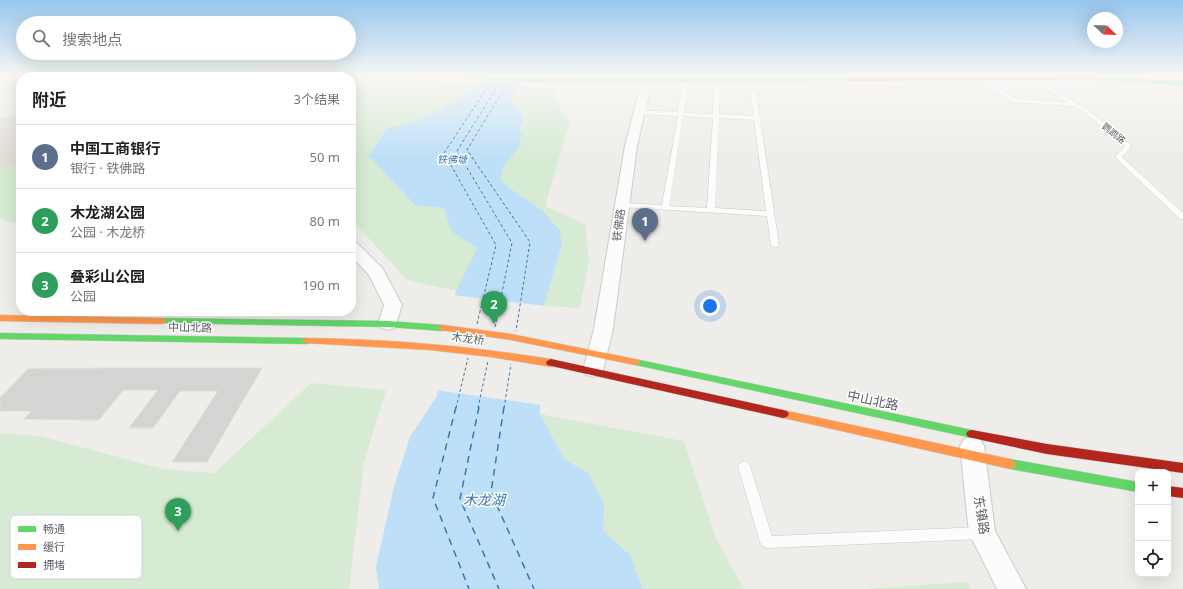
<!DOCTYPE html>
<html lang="zh">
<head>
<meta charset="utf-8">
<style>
  :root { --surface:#fff; --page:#f6f6f6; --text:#222; --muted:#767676; --line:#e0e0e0; --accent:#919395 }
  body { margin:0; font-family:"Noto Sans","Noto Sans SC",sans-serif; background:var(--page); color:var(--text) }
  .controls { position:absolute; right:12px; bottom:12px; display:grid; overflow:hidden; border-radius:8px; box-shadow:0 4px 16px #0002 }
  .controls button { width:36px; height:36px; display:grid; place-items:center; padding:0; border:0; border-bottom:1px solid var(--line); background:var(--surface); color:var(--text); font:20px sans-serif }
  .compass { position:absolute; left:1087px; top:12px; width:36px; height:36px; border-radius:50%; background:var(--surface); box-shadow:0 4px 16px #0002; rotate:113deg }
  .you { position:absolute; left:710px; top:306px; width:14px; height:14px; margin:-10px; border:3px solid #fff; border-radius:50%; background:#1a73e8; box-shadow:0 0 0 6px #1a73e833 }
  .badge { display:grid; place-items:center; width:26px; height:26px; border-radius:50%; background:var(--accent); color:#fff; font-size:13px; font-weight:700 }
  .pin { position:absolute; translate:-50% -33px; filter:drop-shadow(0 1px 2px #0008) }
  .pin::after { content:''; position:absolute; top:21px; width:14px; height:12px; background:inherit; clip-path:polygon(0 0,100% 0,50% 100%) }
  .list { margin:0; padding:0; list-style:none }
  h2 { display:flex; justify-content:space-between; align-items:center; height:52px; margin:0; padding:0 16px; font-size:17px }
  h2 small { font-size:13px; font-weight:400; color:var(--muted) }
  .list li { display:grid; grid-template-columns:26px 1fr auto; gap:12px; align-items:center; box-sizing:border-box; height:64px; padding:0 16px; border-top:1px solid var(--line) }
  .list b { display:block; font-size:15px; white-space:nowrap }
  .list p { margin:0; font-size:13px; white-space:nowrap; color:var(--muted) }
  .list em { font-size:13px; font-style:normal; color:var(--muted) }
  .icon { flex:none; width:22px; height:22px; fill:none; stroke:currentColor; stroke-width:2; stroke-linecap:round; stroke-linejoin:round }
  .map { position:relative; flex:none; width:1183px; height:589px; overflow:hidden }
  .search { position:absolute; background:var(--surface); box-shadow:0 4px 16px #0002; left:16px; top:16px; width:340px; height:44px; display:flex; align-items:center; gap:10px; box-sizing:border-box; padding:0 14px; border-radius:22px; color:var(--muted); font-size:15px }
  .panel { position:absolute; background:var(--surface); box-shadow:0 4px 16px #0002; left:16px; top:72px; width:340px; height:244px; border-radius:16px }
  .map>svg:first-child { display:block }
  .education { fill:#e2dfd9 }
  .green { fill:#d7ebd4 }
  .water { fill:#bde0f8 }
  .pier { fill:#efede9 }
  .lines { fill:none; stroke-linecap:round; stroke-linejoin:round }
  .ferry-far1 { stroke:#3c76ad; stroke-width:1; stroke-dasharray:3 2.5; stroke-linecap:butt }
  .ferry { stroke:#3c76ad; stroke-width:1.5; stroke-dasharray:7 5.5; stroke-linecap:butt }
  .building { fill:#d5d4d2; stroke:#dedcd8 }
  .lane-casing { stroke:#cacac9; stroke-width:1 }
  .street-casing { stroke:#cacac9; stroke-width:2 }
  .fast-casing { stroke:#cbcaca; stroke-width:1 }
  .slow-casing { stroke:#cbcaca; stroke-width:1 }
  .jam-casing { stroke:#cbcaca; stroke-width:1 }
  .lane { fill:#fdfcfc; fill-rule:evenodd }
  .street { fill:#fdfcfc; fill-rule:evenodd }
  .fast { fill:#63d668; fill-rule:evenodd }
  .slow { fill:#ff974d; fill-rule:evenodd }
  .jam { fill:#b3261e; fill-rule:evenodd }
  .labels { text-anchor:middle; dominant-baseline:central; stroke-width:3; stroke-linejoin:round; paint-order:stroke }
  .far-street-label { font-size:9px; fill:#5e6268; stroke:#fff }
  .far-water-label { font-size:10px; font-style:italic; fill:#3c76ad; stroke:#fff }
  .street-label { font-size:11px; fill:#5e6268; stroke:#fff }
  .near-street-label { font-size:13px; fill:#5e6268; stroke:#fff }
  .near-water-label { font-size:14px; font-style:italic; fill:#3c76ad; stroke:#fff }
  .key { fill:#fff; stroke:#cfd0d2; stroke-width:1 }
  .key-label { font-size:11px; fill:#5e6268 }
</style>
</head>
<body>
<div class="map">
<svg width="1183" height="589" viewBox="0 0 1183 589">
  <rect width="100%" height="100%" fill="#efede9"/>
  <!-- education -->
  <path class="education" d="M0,76H86L88,77H21V105L0,83Z
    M21,113V164L0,171V119Z"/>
  <!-- green -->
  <path class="green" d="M352,76H422L446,82L477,84L483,76H526L519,86L554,88L561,112L570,121L545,206L585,224L589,260L580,308L544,306L538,353L540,414L684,441L716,538L744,589H379L376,567L394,487L410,437L437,396L443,340L456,291L407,280L351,219Z
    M21,164V222L12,223L0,218V171Z
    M311,383L386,390L364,462L349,589H0V433L40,436L163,469L214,473Z
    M967,582L971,589H868L877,588Z"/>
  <!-- water -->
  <path class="water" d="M483,76H526L518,86L511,101L521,112L523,123L518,128L525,135L519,137L521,143C513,159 501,160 501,180L508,187L543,211L560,231L562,243L544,305L538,353L540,414L564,459L588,473L604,503L603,531L631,556L642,589H379L376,567L394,487L410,437L437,396L443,340L456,291L477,248L451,231L444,208L415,205L369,156L387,128C423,122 460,105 483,76Z"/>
  <!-- pier -->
  <path class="pier" d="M452,295L546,306L540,353L541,405L436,390L441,340Z"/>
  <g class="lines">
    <!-- ferry-far1 -->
    <path class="ferry-far1" d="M508,82L467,150L530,242L516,331
      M477,324L496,245L444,153L491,82
      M495,327L512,243L457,151L500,82
      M456,408L468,358
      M478,408L488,361
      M504,408L511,364"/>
    <!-- ferry -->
    <path class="ferry" d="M456,407L433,498L469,589
      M479,407L460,499L499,589
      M504,407L491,492L534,589"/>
  </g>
  <!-- building -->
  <path class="building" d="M112,368H262L207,462H172L218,391H180L153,428H129L158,390H123L99,420L24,419L32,411H0V398L28,369Z"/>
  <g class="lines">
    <defs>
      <path id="lane" d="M975,76H981L1015,99L1067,102L1028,78L1033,77L1088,110L1131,145V147L1122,157L1183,213V219H1180L1116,158V156L1125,146L1084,112L1073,106L1012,102Z
        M685,87L688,89L684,113L713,114L714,90L717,88L720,90L719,114L754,116L750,92L753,90L756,92L779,245L778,247H775L771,245L767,216L621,207L617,205L621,203L662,205L678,116L638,114L635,112L638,110L678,112L682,89ZM683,116L713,118L707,208L669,206ZM719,118L754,120L766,211L715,208Z
        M744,461L748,463L750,466L772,536L982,527L987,529L989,533L987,537L982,539L767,548L762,546L760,542L738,466L740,463Z"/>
      <path id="street" d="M647,77L652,80L637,146L613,329L603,370L600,375L593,377L586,375L583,370L594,329L625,146L642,80Z
        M351,241L357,243L383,269L402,305L395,328L388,330L381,328L378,324L384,305L369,275L351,256Z
        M972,437L980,439L984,446L995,531L1026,589H997L969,533L960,446L964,439Z"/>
      <path id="fast" d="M101,76H109L110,77H102Z
        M456,76L556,79L848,77L851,79L848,81L556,83L459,78Z
        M1090,77L1183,81V85L1092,80L1089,78Z
        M162,318L388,321L443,325L448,328L443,331L388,327L159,323L157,321Z
        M0,333L307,338L312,341L307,344L0,339Z
        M635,359L972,430L976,431L978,434L976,437L972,438L631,364L630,362L631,360Z
        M1010,459L1138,482V492L1010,469L1006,467L1004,464L1006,461Z"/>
      <path id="slow" d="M0,315L162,318L167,321L162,324L0,321Z
        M443,325L511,334L635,359L639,360L640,362L639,364L635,365L511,340L440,330L438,328L440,326Z
        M307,338C389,339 470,346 551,359L555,361L556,363L555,365L551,367L491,357L430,350L304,343L302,341L304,339Z
        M783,410L1010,459L1014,461L1016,464L1014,467L1010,469L779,417L777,414L779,411Z"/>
      <path id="jam" d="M261,76H277L260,77Z
        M1092,76L1095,78L1094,79L848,81L845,79L848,77Z
        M551,359L783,410L787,411L789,414L787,417L783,418L547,365L546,363L547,361Z
        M972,430L1047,444L1183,463V473L1047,454L972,438L968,437L966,434L968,431Z
        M1168,486L1183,488V498L1168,496Z"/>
    </defs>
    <!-- lane casing -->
    <use href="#lane" class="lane-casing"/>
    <!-- street casing -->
    <use href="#street" class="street-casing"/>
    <!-- fast casing -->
    <use href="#fast" class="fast-casing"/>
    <!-- slow casing -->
    <use href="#slow" class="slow-casing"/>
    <!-- jam casing -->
    <use href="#jam" class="jam-casing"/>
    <!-- lane -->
    <use href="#lane" class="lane"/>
    <!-- street -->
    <use href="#street" class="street"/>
    <!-- fast -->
    <use href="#fast" class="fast"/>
    <!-- slow -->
    <use href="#slow" class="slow"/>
    <!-- jam -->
    <use href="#jam" class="jam"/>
  </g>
  <!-- sky -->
  <linearGradient id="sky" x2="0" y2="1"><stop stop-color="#97c6ee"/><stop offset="0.48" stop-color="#f8f7f5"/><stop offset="1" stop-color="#f8f7f5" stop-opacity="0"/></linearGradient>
  <rect width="1183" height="158" fill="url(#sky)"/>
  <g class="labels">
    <!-- far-street labels -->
    <g class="far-street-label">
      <text transform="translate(1114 133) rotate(39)">鹦鹉路</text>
    </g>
    <!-- far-water labels -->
    <g class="far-water-label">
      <text x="452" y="159">铁佛塘</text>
    </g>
    <!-- street labels -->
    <g class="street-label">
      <text transform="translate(618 225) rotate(-82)">铁佛路</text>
      <text transform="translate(190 327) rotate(1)">中山北路</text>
      <text transform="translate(468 338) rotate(7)">木龙桥</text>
    </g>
    <!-- near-street labels -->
    <g class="near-street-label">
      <text transform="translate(873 400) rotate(12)">中山北路</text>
      <text transform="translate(982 515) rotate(81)">东镇路</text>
    </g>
    <!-- near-water labels -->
    <g class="near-water-label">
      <text x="484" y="499">木龙湖</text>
    </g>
  </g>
  <!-- legend -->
  <rect x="10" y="515" width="132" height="64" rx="6" class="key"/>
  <rect x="18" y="526" width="18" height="6" fill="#63d668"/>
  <rect x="18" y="544" width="18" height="6" fill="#ff974d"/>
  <rect x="18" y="562" width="18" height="6" fill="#b3261e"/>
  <g class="key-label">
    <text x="43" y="533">畅通</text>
    <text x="43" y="551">缓行</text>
    <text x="43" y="569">拥堵</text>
  </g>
</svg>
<div class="controls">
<button>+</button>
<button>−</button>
<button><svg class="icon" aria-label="locate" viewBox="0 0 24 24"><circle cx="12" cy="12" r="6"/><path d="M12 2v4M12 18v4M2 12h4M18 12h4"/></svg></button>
</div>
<svg class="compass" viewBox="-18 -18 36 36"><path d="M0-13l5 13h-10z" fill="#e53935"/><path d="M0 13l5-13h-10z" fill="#767676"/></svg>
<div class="you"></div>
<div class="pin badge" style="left:645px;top:241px;background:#5c6f8a">1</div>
<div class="pin badge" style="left:494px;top:324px;background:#2e9e5b">2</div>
<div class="pin badge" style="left:178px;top:531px;background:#2e9e5b">3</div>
<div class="search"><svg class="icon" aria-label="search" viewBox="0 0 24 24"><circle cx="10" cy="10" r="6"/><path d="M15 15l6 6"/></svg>搜索地点</div>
<section class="panel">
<h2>附近<small>3个结果</small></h2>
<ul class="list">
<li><span class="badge" style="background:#5c6f8a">1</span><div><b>中国工商银行</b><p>银行 · 铁佛路</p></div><em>50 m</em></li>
<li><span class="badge" style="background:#2e9e5b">2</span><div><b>木龙湖公园</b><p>公园 · 木龙桥</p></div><em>80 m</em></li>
<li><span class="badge" style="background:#2e9e5b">3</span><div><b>叠彩山公园</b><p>公园</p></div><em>190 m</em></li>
</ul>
</section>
</div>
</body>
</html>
